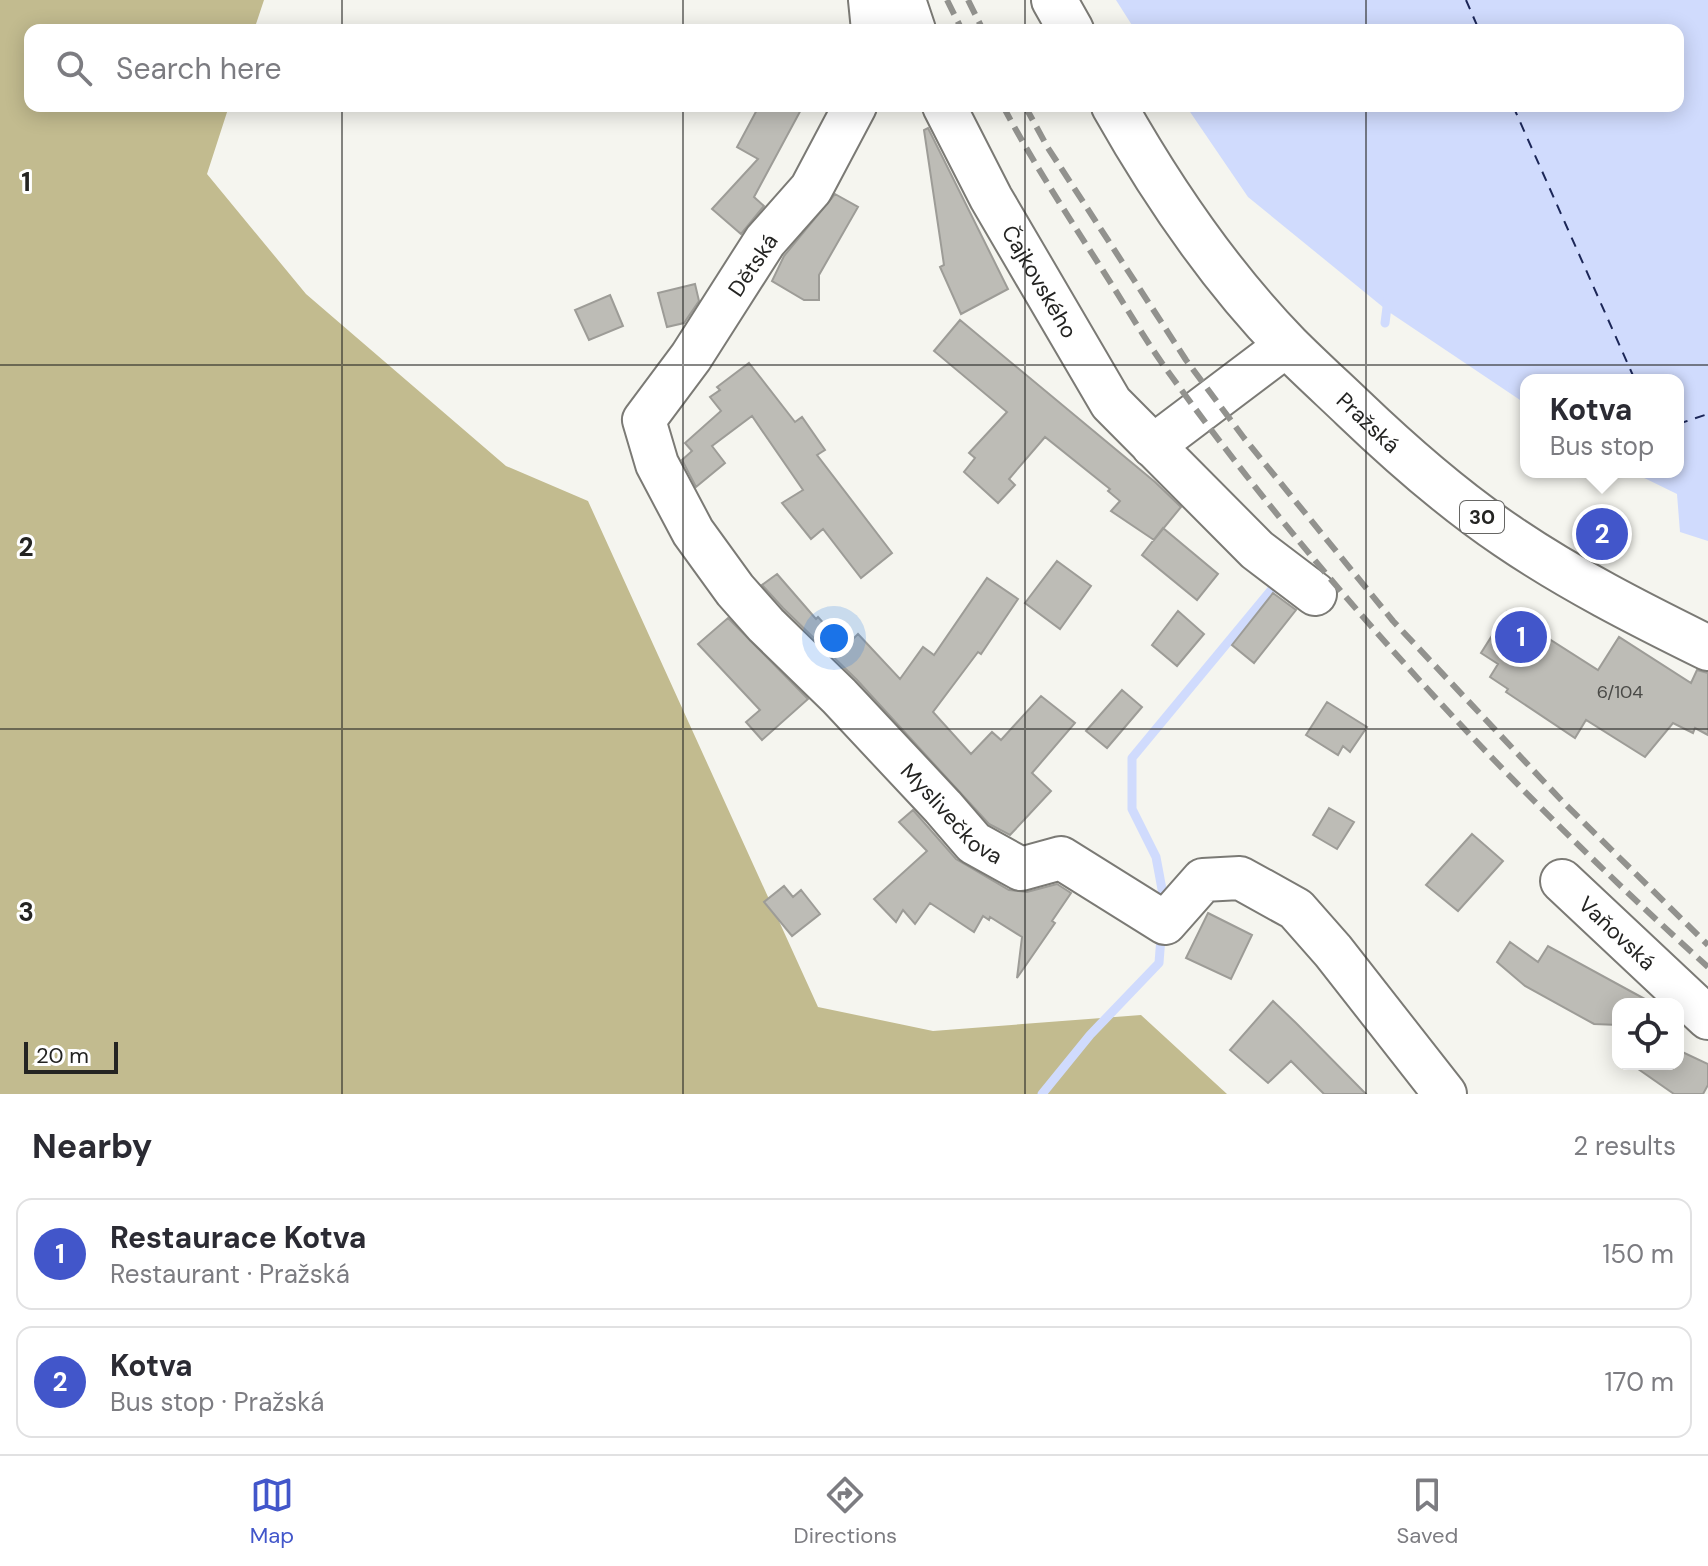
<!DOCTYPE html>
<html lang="en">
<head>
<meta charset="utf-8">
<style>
  :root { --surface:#fff; --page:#f7f7f7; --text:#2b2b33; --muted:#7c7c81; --line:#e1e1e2; --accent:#4256ca }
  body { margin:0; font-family:"DM Sans",sans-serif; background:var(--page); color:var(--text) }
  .controls { position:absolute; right:24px; bottom:24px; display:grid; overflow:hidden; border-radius:16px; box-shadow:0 4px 20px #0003 }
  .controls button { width:72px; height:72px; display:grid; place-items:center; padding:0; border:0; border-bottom:2px solid var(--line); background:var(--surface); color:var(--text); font:40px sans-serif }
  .scale { position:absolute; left:24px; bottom:20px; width:94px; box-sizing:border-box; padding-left:8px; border:4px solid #242422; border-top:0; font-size:22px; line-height:28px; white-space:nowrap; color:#242422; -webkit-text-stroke:6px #fff; paint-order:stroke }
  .you { position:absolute; left:834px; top:638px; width:28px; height:28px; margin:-20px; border:6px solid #fff; border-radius:50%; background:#1a73e8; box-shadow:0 0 0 12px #1a73e833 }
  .badge { display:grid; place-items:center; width:52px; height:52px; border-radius:50%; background:var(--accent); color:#fff; font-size:26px; font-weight:700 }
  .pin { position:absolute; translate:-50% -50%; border:4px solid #fff; box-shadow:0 2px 8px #0006 }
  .popup { position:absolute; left:1520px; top:374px; width:164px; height:104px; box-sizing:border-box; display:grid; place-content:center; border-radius:16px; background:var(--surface); filter:drop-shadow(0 2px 6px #0005); font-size:26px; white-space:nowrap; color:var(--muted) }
  .popup b { font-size:30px; color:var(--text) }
  .popup::after { content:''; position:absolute; left:50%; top:100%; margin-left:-16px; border:16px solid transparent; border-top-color:var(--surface) }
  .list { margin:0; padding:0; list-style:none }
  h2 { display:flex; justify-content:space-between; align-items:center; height:104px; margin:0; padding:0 32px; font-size:34px }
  h2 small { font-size:26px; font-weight:400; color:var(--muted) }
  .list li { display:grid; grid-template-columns:52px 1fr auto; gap:24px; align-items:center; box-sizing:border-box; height:112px; margin:0 16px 16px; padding:0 16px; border:2px solid var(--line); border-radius:16px }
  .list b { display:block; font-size:30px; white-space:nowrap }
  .list p { margin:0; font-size:26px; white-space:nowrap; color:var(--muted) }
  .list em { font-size:26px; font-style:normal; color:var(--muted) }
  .icon { flex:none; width:44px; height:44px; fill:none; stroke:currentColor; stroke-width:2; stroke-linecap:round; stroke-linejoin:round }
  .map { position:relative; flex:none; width:1708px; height:1094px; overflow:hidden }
  .search { position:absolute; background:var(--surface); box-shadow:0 4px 20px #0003; left:24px; right:24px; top:24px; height:88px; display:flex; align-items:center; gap:20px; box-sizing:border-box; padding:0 28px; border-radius:16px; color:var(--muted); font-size:30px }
  .sheet { height:360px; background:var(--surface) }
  nav { display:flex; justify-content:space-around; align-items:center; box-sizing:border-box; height:112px; border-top:2px solid var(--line); background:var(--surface); font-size:22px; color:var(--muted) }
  nav a { display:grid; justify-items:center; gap:4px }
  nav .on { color:var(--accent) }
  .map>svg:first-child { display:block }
  .forest { fill:#c2bb8f }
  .water { fill:#d0dbfd }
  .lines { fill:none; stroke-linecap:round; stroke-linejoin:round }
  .stream { stroke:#d0dbfd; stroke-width:9 }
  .ferry { stroke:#1c2758; stroke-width:2; stroke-dasharray:10 8; stroke-linecap:butt }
  .building { fill:#bdbcb6; stroke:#9d9c97; stroke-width:2 }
  .minor-casing { stroke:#7b7a75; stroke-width:46 }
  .major-casing { stroke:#7b7a75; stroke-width:48 }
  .minor { stroke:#fff; stroke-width:42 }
  .major { stroke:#fff; stroke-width:44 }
  .rail { stroke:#92928e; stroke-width:6; stroke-dasharray:16 8; stroke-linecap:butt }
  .grid { fill:none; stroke:#242422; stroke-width:2; stroke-opacity:0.55 }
  .labels { text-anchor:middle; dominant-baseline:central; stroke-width:6; stroke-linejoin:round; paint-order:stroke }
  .number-label { font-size:18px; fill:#4a4a47 }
  .shield { fill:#fff; stroke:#666664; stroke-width:2 }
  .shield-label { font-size:20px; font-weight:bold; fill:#242422 }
  .street-label { font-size:22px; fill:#242422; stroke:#fff }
  .grid-label { font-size:26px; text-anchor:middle; font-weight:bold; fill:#242422; stroke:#fff; stroke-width:6; stroke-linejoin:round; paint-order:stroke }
</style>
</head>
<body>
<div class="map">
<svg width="1708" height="1094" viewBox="0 0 1708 1094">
  <rect width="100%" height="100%" fill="#f5f5ef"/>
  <!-- forest -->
  <path class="forest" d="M0,0H264L254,30H30V106H229L207,174L306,294L506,466L588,501L818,1007L933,1031L1141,1015L1227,1094H0Z"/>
  <!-- water -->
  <path class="water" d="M1116,0H1708V541L1680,532L1677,494L1632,472H1678V380H1526V404L1389,312L1248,197L1186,106H1678V30H1135Z"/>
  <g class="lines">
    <!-- stream -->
    <path class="stream" d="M1385,323L1388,299
      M1164,900L1156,857L1132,809V758L1277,583
      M1042,1094L1090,1035L1159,963L1161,937"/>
    <!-- ferry -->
    <path class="ferry" d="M1466,0L1479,30
      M1513,106L1635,380
      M1678,424L1708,414"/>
  </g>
  <!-- building -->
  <path class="building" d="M759,106H803L754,197L764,206L741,234L712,209L758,159L737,147Z
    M928,128L1008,289L961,314L940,267L944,265L924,130Z
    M835,194L858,207L819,275V300H804L772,281L784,256Z
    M695,284L699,301L684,323L667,327L658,293Z
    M610,295L623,326L589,340L575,310Z
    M960,320L1155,482L1181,507L1154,540L1111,511L1120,501L1108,491L1110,489L1045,437L1009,479L1015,485L998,503L964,472L975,458L969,453L1007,412L934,351Z
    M749,363L795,422L802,417L825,450L817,455L892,553L861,578L823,529L811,539L782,503L803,490L752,416L712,446L725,463L696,487L682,460L692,451L685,443L721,411L710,397L720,390L717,387Z
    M1163,528L1218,574L1197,600L1142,555Z
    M1057,561L1091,586L1060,629L1025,603Z
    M777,574L816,619L818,617L845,647L858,634L900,679L923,647L934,655L987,578L1018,599L981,654L978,652L933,712L971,754L992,732L1001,740L1041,696L1075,723L1032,773L1051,791L1010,835L989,824L857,680L783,608L762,585Z
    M1273,593L1296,610L1254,663L1232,645Z
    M1178,611L1204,634L1177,666L1152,645Z
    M1507,612L1598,670L1619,637L1691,683L1697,670L1708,673V735L1695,728L1693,733L1673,723L1645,757L1586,720L1575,738L1506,692L1508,689L1490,677L1498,664L1481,653Z
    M728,618L808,699L762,740L746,722L760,710L698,644Z
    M1122,690L1142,707L1107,748L1086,731Z
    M1327,702L1367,727L1350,752L1343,746L1338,755L1306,735Z
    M1329,808L1354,822L1337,849L1313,835Z
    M913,810L956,859L1009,890L1027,892L1057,884L1071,893L1052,921L1055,923L1017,978L1022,937L990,917L989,920L983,916L974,932L930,903L915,924L903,910L896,922L874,899L927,851L899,822Z
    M1472,834L1503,861L1458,911L1426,885Z
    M784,886L793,897L801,890L820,914L792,936L764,902Z
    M1208,913L1252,935L1231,979L1186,958Z
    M1510,942L1538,962L1548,946L1654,1004H1618V1025L1594,1024L1525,986L1497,962Z
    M1273,1001L1296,1023L1366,1094H1324L1291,1061L1268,1083L1230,1050Z
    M1678,1050L1708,1064V1085L1703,1094H1674L1631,1064H1678Z"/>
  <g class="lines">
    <defs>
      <g id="minor">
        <path d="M870,0L873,30"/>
        <path d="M904,0L914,30"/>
        <path id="s1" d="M855,106L811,189L765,241L691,357L644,420L657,464L693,532L735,590L766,625L839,696L943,807L974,843L1021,869L1061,858L1165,923L1203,880L1240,878L1296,909L1333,951L1445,1094"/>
        <path id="s2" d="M944,106L991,198L1111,403L1257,550L1315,594"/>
        <path d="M1153,446L1287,345"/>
        <path id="s3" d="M1562,881L1708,1018"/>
      </g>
      <g id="major">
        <path d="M1054,0L1071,30"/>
        <path id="s4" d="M1114,106C1162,191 1220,276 1288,346C1309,367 1332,388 1353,408C1401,454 1452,499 1507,536C1570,579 1639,614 1708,648"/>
      </g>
    </defs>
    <!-- minor casing -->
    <use href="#minor" class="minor-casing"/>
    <!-- major casing -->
    <use href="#major" class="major-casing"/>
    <!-- minor -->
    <use href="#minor" class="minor"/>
    <!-- major -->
    <use href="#major" class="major"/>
    <!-- rail -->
    <path class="rail" d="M947,0L962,30
      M968,0L983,30
      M1003,106C1032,161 1066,213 1100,266C1124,303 1146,342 1172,377C1327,591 1512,790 1708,967
      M1025,106L1048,148L1186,360L1244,438L1393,621L1563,802L1708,945"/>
  </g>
  <!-- grid -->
  <path class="grid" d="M342,0V30M683,0V30M1025,0V30M1366,0V30M342,106V1094M683,106V1094M1025,106V1094M1366,106V1094M0,365H1708M0,729H1708"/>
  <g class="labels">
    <!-- number labels -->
    <g class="number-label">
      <text x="1620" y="692">6/104</text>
    </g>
    <!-- shield labels -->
    <rect class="shield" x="1460" y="501" width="44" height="32" rx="6"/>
    <g class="shield-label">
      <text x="1482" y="517">30</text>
    </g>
    <!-- street labels -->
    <g class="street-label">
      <text transform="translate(753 265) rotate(-56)">Dětská</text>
      <text stroke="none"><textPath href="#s2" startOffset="200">Čajkovského</textPath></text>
      <text stroke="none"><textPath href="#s4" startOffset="408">Pražská</textPath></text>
      <text stroke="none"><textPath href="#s1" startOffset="886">Myslivečkova</textPath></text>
      <text stroke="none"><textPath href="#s3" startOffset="76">Vaňovská</textPath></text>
    </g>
  </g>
  <g class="grid-label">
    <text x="26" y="191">1</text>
    <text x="26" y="556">2</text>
    <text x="26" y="921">3</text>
  </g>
</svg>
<div class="controls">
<button><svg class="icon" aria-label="locate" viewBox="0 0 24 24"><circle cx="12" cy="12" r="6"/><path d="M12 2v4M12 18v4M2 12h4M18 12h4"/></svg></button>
</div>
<div class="scale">20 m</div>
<div class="you"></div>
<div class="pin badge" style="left:1521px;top:637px">1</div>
<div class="pin badge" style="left:1602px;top:534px">2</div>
<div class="popup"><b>Kotva</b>Bus stop</div>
<div class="search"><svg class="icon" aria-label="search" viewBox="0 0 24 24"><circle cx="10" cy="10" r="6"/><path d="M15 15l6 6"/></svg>Search here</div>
</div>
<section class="sheet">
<h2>Nearby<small>2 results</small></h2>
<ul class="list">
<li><span class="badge">1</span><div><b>Restaurace Kotva</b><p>Restaurant · Pražská</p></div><em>150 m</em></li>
<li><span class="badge">2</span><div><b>Kotva</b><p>Bus stop · Pražská</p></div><em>170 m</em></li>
</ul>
</section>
<nav>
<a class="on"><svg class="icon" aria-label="map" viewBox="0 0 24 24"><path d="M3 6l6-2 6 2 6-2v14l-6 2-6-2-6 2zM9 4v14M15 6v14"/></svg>Map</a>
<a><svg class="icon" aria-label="directions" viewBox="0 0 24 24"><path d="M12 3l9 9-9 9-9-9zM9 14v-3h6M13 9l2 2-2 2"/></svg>Directions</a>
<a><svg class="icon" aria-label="saved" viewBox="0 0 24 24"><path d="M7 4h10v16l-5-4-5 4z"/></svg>Saved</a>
</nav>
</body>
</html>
